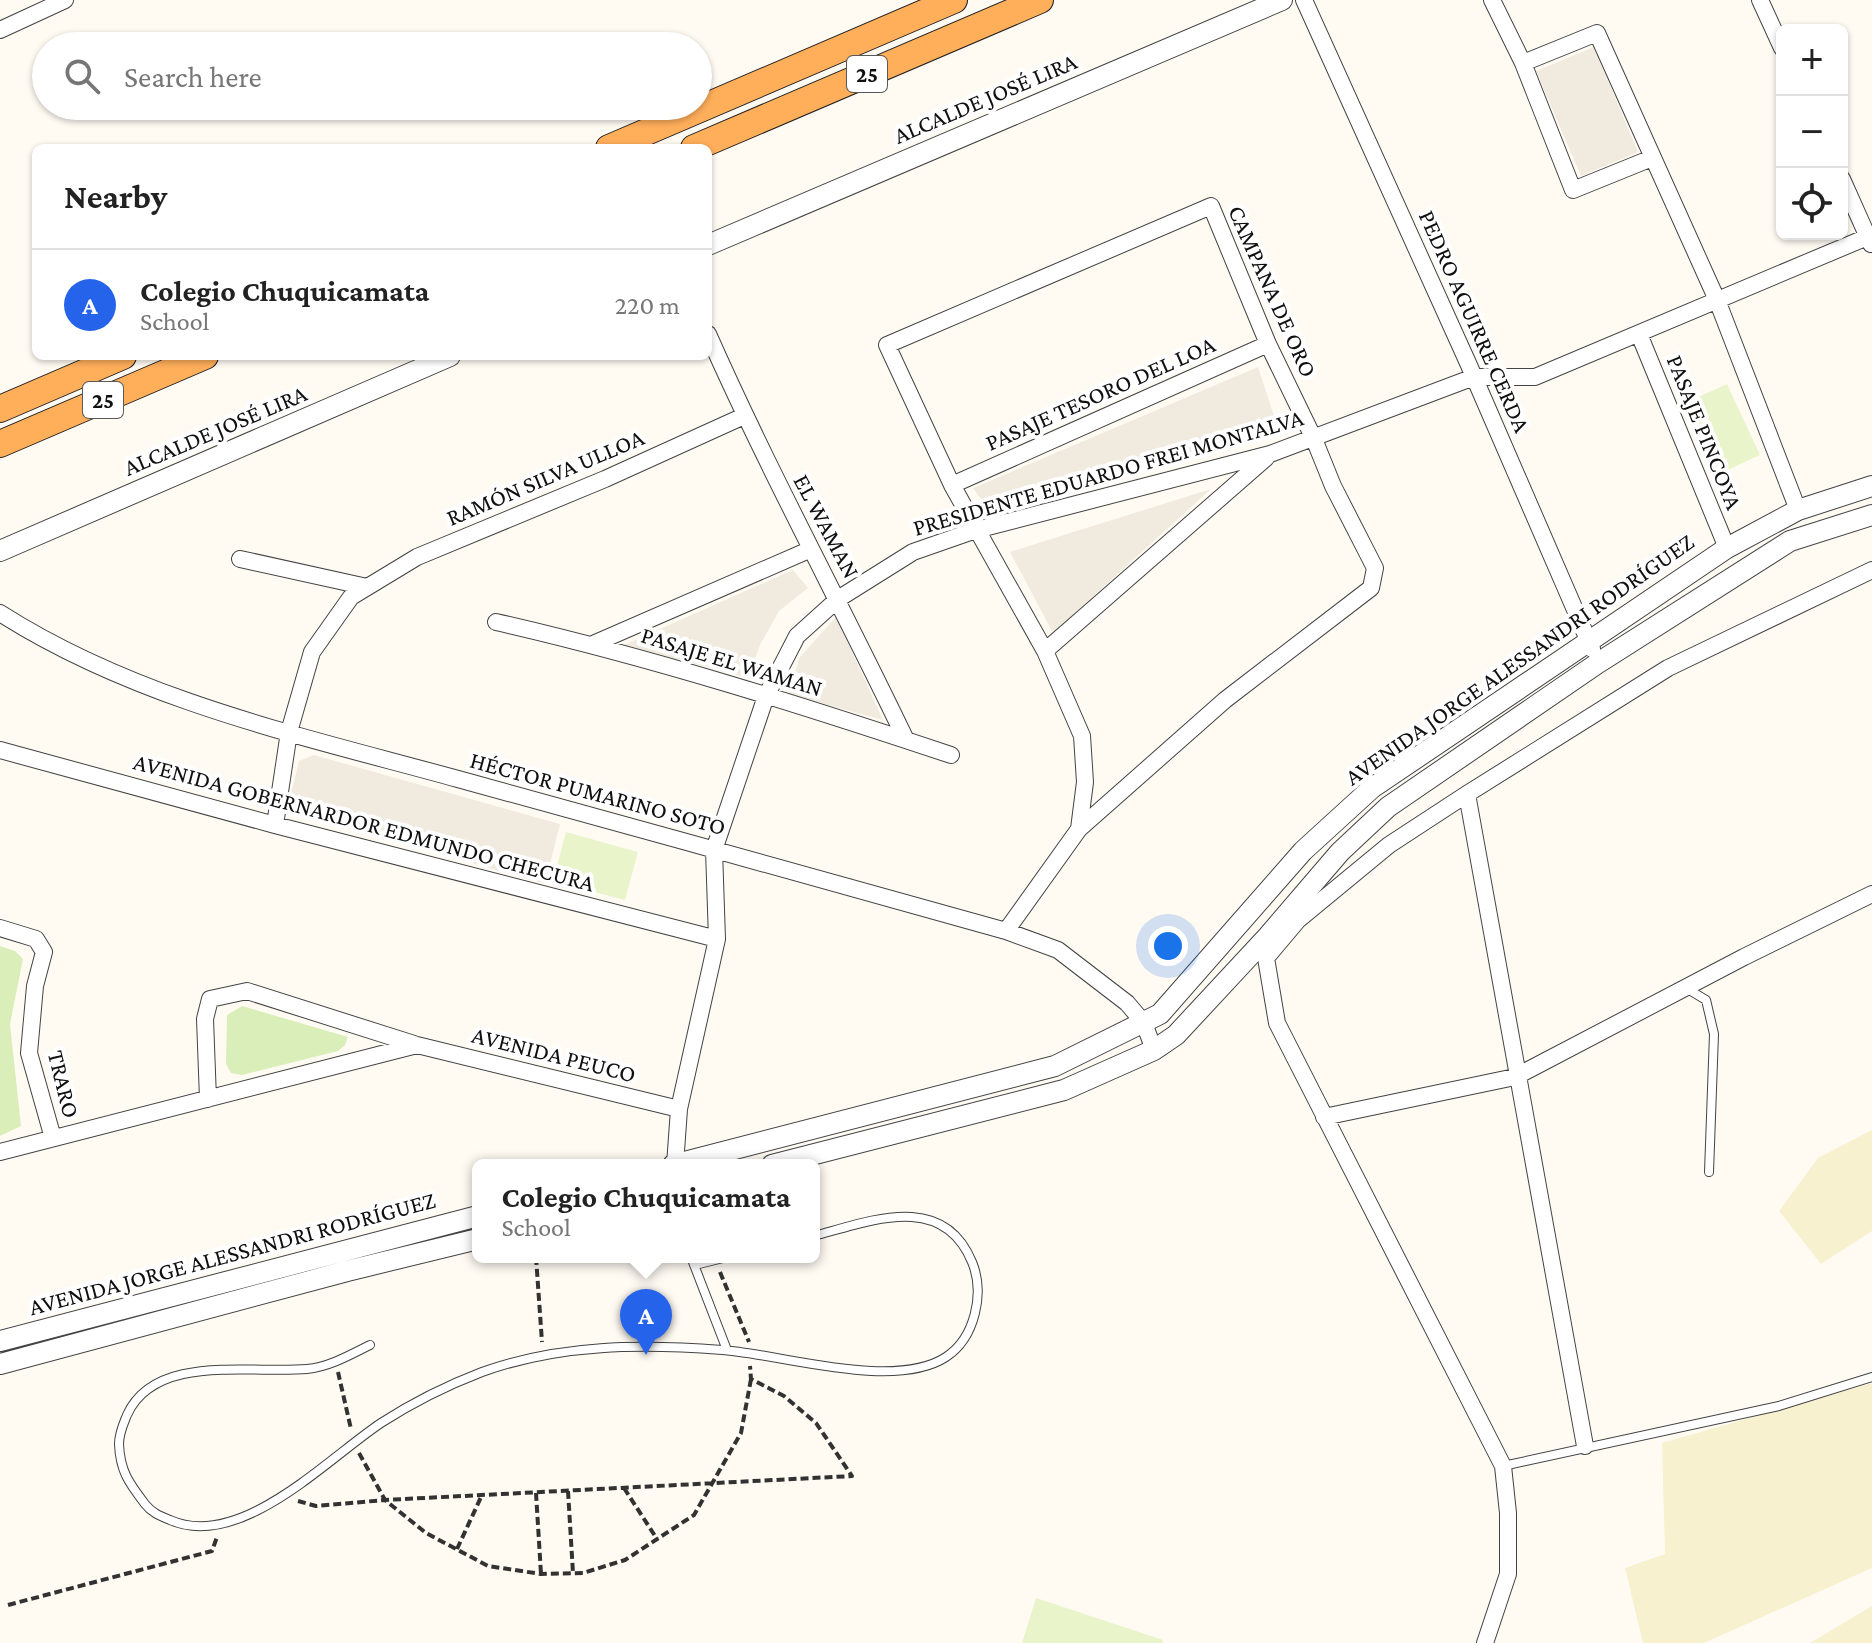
<!DOCTYPE html>
<html lang="en">
<head>
<meta charset="utf-8">
<style>
  :root { --surface:#fff; --page:#f6f6f6; --text:#222; --muted:#767676; --line:#e0e0e0; --accent:#2563eb }
  body { margin:0; font-family:"Crimson Pro",serif; background:var(--page); color:var(--text) }
  .controls { position:absolute; right:24px; top:24px; display:grid; overflow:hidden; border-radius:12px; box-shadow:0 2px 6px #0004 }
  .controls button { width:72px; height:72px; display:grid; place-items:center; padding:0; border:0; border-bottom:2px solid var(--line); background:var(--surface); color:var(--text); font:40px sans-serif }
  .you { position:absolute; left:1168px; top:946px; width:28px; height:28px; margin:-20px; border:6px solid #fff; border-radius:50%; background:#1a73e8; box-shadow:0 0 0 12px #1a73e833 }
  .badge { display:grid; place-items:center; width:52px; height:52px; border-radius:50%; background:var(--accent); color:#fff; font-size:26px; font-weight:700 }
  .pin { position:absolute; translate:-50% -66px; filter:drop-shadow(0 2px 4px #0008) }
  .pin::after { content:''; position:absolute; top:42px; width:28px; height:24px; background:inherit; clip-path:polygon(0 0,100% 0,50% 100%) }
  .popup { position:absolute; left:472px; top:1159px; width:348px; height:104px; box-sizing:border-box; display:grid; place-content:center; border-radius:12px; background:var(--surface); filter:drop-shadow(0 2px 6px #0005); font-size:26px; white-space:nowrap; color:var(--muted) }
  .popup b { font-size:30px; color:var(--text) }
  .popup::after { content:''; position:absolute; left:50%; top:100%; margin-left:-16px; border:16px solid transparent; border-top-color:var(--surface) }
  .list { margin:0; padding:0; list-style:none }
  h2 { display:flex; justify-content:space-between; align-items:center; height:104px; margin:0; padding:0 32px; font-size:34px }
  h2 small { font-size:26px; font-weight:400; color:var(--muted) }
  .list li { display:grid; grid-template-columns:52px 1fr auto; gap:24px; align-items:center; box-sizing:border-box; height:112px; padding:0 32px; border-top:2px solid var(--line) }
  .list b { display:block; font-size:30px; white-space:nowrap }
  .list p { margin:0; font-size:26px; white-space:nowrap; color:var(--muted) }
  .list em { font-size:26px; font-style:normal; color:var(--muted) }
  .icon { flex:none; width:44px; height:44px; fill:none; stroke:currentColor; stroke-width:2; stroke-linecap:round; stroke-linejoin:round }
  .map { position:relative; flex:none; width:1872px; height:1643px; overflow:hidden }
  .search { position:absolute; background:var(--surface); box-shadow:0 2px 6px #0004; left:32px; top:32px; width:680px; height:88px; display:flex; align-items:center; gap:20px; box-sizing:border-box; padding:0 28px; border-radius:44px; color:var(--muted); font-size:30px }
  .panel { position:absolute; background:var(--surface); box-shadow:0 2px 6px #0004; left:32px; top:144px; width:680px; height:216px; border-radius:12px }
  .map>svg:first-child { display:block }
  .farmland { fill:#f8f1cf }
  .green { fill:#d9eeb8 }
  .pitch { fill:#e9f4ca }
  .plaza { fill:#f1ebdf }
  .lines { fill:none; stroke-linecap:round; stroke-linejoin:round }
  .service-casing { stroke:#434343; stroke-width:10 }
  .minor-casing { stroke:#434343; stroke-width:18 }
  .tertiary-casing { stroke:#434343; stroke-width:22 }
  .trunk-casing { stroke:#212121; stroke-width:28 }
  .path { stroke:#323232; stroke-width:4; stroke-dasharray:8 4; stroke-linecap:butt }
  .service { stroke:#fff; stroke-width:8 }
  .minor { stroke:#fff; stroke-width:16 }
  .tertiary { stroke:#fff; stroke-width:20 }
  .trunk { stroke:#ffae5a; stroke-width:26 }
  .labels { text-anchor:middle; dominant-baseline:central; stroke-width:8; stroke-linejoin:round; paint-order:stroke }
  .shield { fill:#fff; stroke:#585858; stroke-width:2 }
  .shield-label { font-size:22px; font-weight:bold; fill:#101010 }
  .street-label { font-size:24px; fill:#101010; stroke:#fff }
</style>
</head>
<body>
<div class="map">
<svg width="1872" height="1643" viewBox="0 0 1872 1643">
  <rect width="100%" height="100%" fill="#fffbf3"/>
  <!-- farmland -->
  <path class="farmland" d="M1872,1130V1231L1821,1264L1779,1211L1818,1158Z
    M1872,1383V1568L1704,1643H1643L1625,1568L1665,1554L1662,1443Z
    M1872,1606V1643H1810Z"/>
  <!-- green -->
  <path class="green" d="M0,946L15,951L23,959L10,1024L21,1126L0,1136Z
    M242,1006L348,1037L345,1045L338,1051L242,1075L231,1073L226,1064L227,1015Z"/>
  <!-- pitch -->
  <path class="pitch" d="M1727,384L1760,455L1719,474L1685,403Z
    M566,832L638,852L625,900L553,881Z
    M1036,1598L1163,1640L1162,1643H1022Z"/>
  <!-- plaza -->
  <path class="plaza" d="M1594,47L1638,152L1581,176L1536,71Z
    M1258,367L1279,431L983,502L973,488Z
    M1211,489L1053,633L1010,552Z
    M793,570L808,588L779,611L760,645L748,678L624,645Z
    M836,617L883,720L788,694L800,657Z
    M314,755L560,824L545,884L297,813L290,798L299,761Z"/>
  <g class="lines">
    <defs>
      <path id="service" d="M1686,988L1706,1000L1714,1034L1709,1172
        M691,1257L727,1350
        M695,1265L727,1257
        M370,1345C350,1355 329,1367 307,1369C251,1374 155,1353 127,1415C123,1425 119,1433 119,1444C120,1471 129,1483 145,1504C152,1513 160,1516 170,1520C240,1551 327,1459 381,1423C412,1403 448,1385 482,1372C560,1344 641,1344 722,1350C781,1354 894,1391 946,1357C975,1338 985,1293 972,1262C943,1191 870,1221 814,1236
        M1503,1466L1779,1406L1872,1377"/>
      <path id="minor" d="M1304,0L1468,363L1592,649
        M1492,0L1523,63L1597,33L1717,300L1798,510
        M1760,0L1782,48
        M0,30L65,0
        M1523,63L1573,190L1652,158
        M1842,179L1871,244
        M708,334C769,472 841,604 906,740
        M1639,334L1727,548
        M952,485L1268,344
        M240,559L367,587
        M0,613C138,701 302,736 458,779C641,829 823,880 1006,931L1058,950L1127,1003L1144,1023L1154,1050
        M496,622C650,657 801,705 951,755
        M593,644L809,550
        M1045,651L1266,458
        M0,750L275,825L717,939
        M1467,794L1585,1446
        M275,825L289,732L312,652L351,597L417,557L605,479L744,416
        M0,928L36,939L44,952L35,986L29,1053L53,1138
        M1006,931L1079,829L1085,782L1082,736L1045,651L952,485L887,345L1211,206L1268,344L1314,439L1333,486L1375,568L1371,588L1225,700L1079,829
        M1268,936L1266,958L1277,1023L1503,1466L1508,1513V1574L1485,1643
        M1266,958L1298,920L1389,845L1467,794L1668,668L1872,570
        M208,1099L205,1019L210,999L247,991L414,1044
        M1324,1117L1515,1077L1744,957L1872,894
        M0,1152L417,1045L679,1109
        M675,1165L679,1109L717,939L714,850L766,696L797,636L838,599L913,552L976,530L1270,454L1474,377H1535L1872,235"/>
      <path id="tertiary" d="M708,245L1282,0
        M0,551L450,356
        M673,1165L1055,1066L1160,1014L1303,851L1372,788L1727,548L1798,510L1872,486
        M772,1165L1064,1090L1154,1050L1176,1035L1268,936L1340,852L1388,807L1598,663L1790,541L1872,515
        M0,1341L478,1216
        M0,1364L347,1271L478,1239"/>
      <path id="trunk" d="M609,148L954,0
        M694,148L1040,0
        M0,409L123,356
        M0,444L205,356"/>
    </defs>
    <!-- service casing -->
    <use href="#service" class="service-casing"/>
    <!-- minor casing -->
    <use href="#minor" class="minor-casing"/>
    <!-- tertiary casing -->
    <use href="#tertiary" class="tertiary-casing"/>
    <!-- trunk casing -->
    <use href="#trunk" class="trunk-casing"/>
    <!-- path -->
    <path class="path" d="M536,1257L542,1342
      M720,1272L749,1342
      M338,1372L351,1429
      M359,1453L385,1500L426,1533L488,1566L541,1574L583,1573L625,1560L694,1515L741,1433L751,1379
      M624,1488L657,1539
      M568,1491L573,1573
      M536,1493L541,1574
      M298,1501L316,1506L385,1500L852,1476L816,1423L784,1396L751,1379L750,1366
      M457,1549L482,1495
      M8,1605L212,1551L217,1537"/>
    <!-- service -->
    <use href="#service" class="service"/>
    <!-- minor -->
    <use href="#minor" class="minor"/>
    <!-- tertiary -->
    <use href="#tertiary" class="tertiary"/>
    <!-- trunk -->
    <use href="#trunk" class="trunk"/>
  </g>
  <g class="labels">
    <!-- shield labels -->
    <g class="shield">
      <rect x="847" y="56" width="40" height="36" rx="6"/>
      <rect x="83" y="382" width="40" height="36" rx="6"/>
    </g>
    <g class="shield-label">
      <text x="867" y="74">25</text>
      <text x="103" y="400">25</text>
    </g>
    <!-- street labels -->
    <g class="street-label">
      <text transform="translate(985 98) rotate(-23)">ALCALDE JOSÉ LIRA</text>
      <text transform="translate(1273 291) rotate(66)">CAMPANA DE ORO</text>
      <text transform="translate(1475 321) rotate(66)">PEDRO AGUIRRE CERDA</text>
      <text transform="translate(1100 393) rotate(-24)">PASAJE TESORO DEL LOA</text>
      <text transform="translate(215 430) rotate(-23)">ALCALDE JOSÉ LIRA</text>
      <text transform="translate(1705 432) rotate(68)">PASAJE PINCOYA</text>
      <text transform="translate(1108 472) rotate(-16)">PRESIDENTE EDUARDO FREI MONTALVA</text>
      <text transform="translate(545 477) rotate(-23)">RAMÓN SILVA ULLOA</text>
      <text transform="translate(827 526) rotate(62)">EL WAMAN</text>
      <text transform="translate(1519 659) rotate(-35)">AVENIDA JORGE ALESSANDRI RODRÍGUEZ</text>
      <text transform="translate(732 661) rotate(17)">PASAJE EL WAMAN</text>
      <text transform="translate(598 793) rotate(15)">HÉCTOR PUMARINO SOTO</text>
      <text transform="translate(364 822) rotate(15)">AVENIDA GOBERNARDOR EDMUNDO CHECURA</text>
      <text transform="translate(554 1054) rotate(14)">AVENIDA PEUCO</text>
      <text transform="translate(64 1084) rotate(76)">TRARO</text>
      <text transform="translate(232 1253) rotate(-15)">AVENIDA JORGE ALESSANDRI RODRÍGUEZ</text>
    </g>
  </g>
</svg>
<div class="controls">
<button>+</button>
<button>−</button>
<button><svg class="icon" aria-label="locate" viewBox="0 0 24 24"><circle cx="12" cy="12" r="6"/><path d="M12 2v4M12 18v4M2 12h4M18 12h4"/></svg></button>
</div>
<div class="you"></div>
<div class="pin badge" style="left:646px;top:1355px">A</div>
<div class="popup"><b>Colegio Chuquicamata</b>School</div>
<div class="search"><svg class="icon" aria-label="search" viewBox="0 0 24 24"><circle cx="10" cy="10" r="6"/><path d="M15 15l6 6"/></svg>Search here</div>
<section class="panel">
<h2>Nearby<small></small></h2>
<ul class="list">
<li><span class="badge">A</span><div><b>Colegio Chuquicamata</b><p>School</p></div><em>220 m</em></li>
</ul>
</section>
</div>
</body>
</html>
